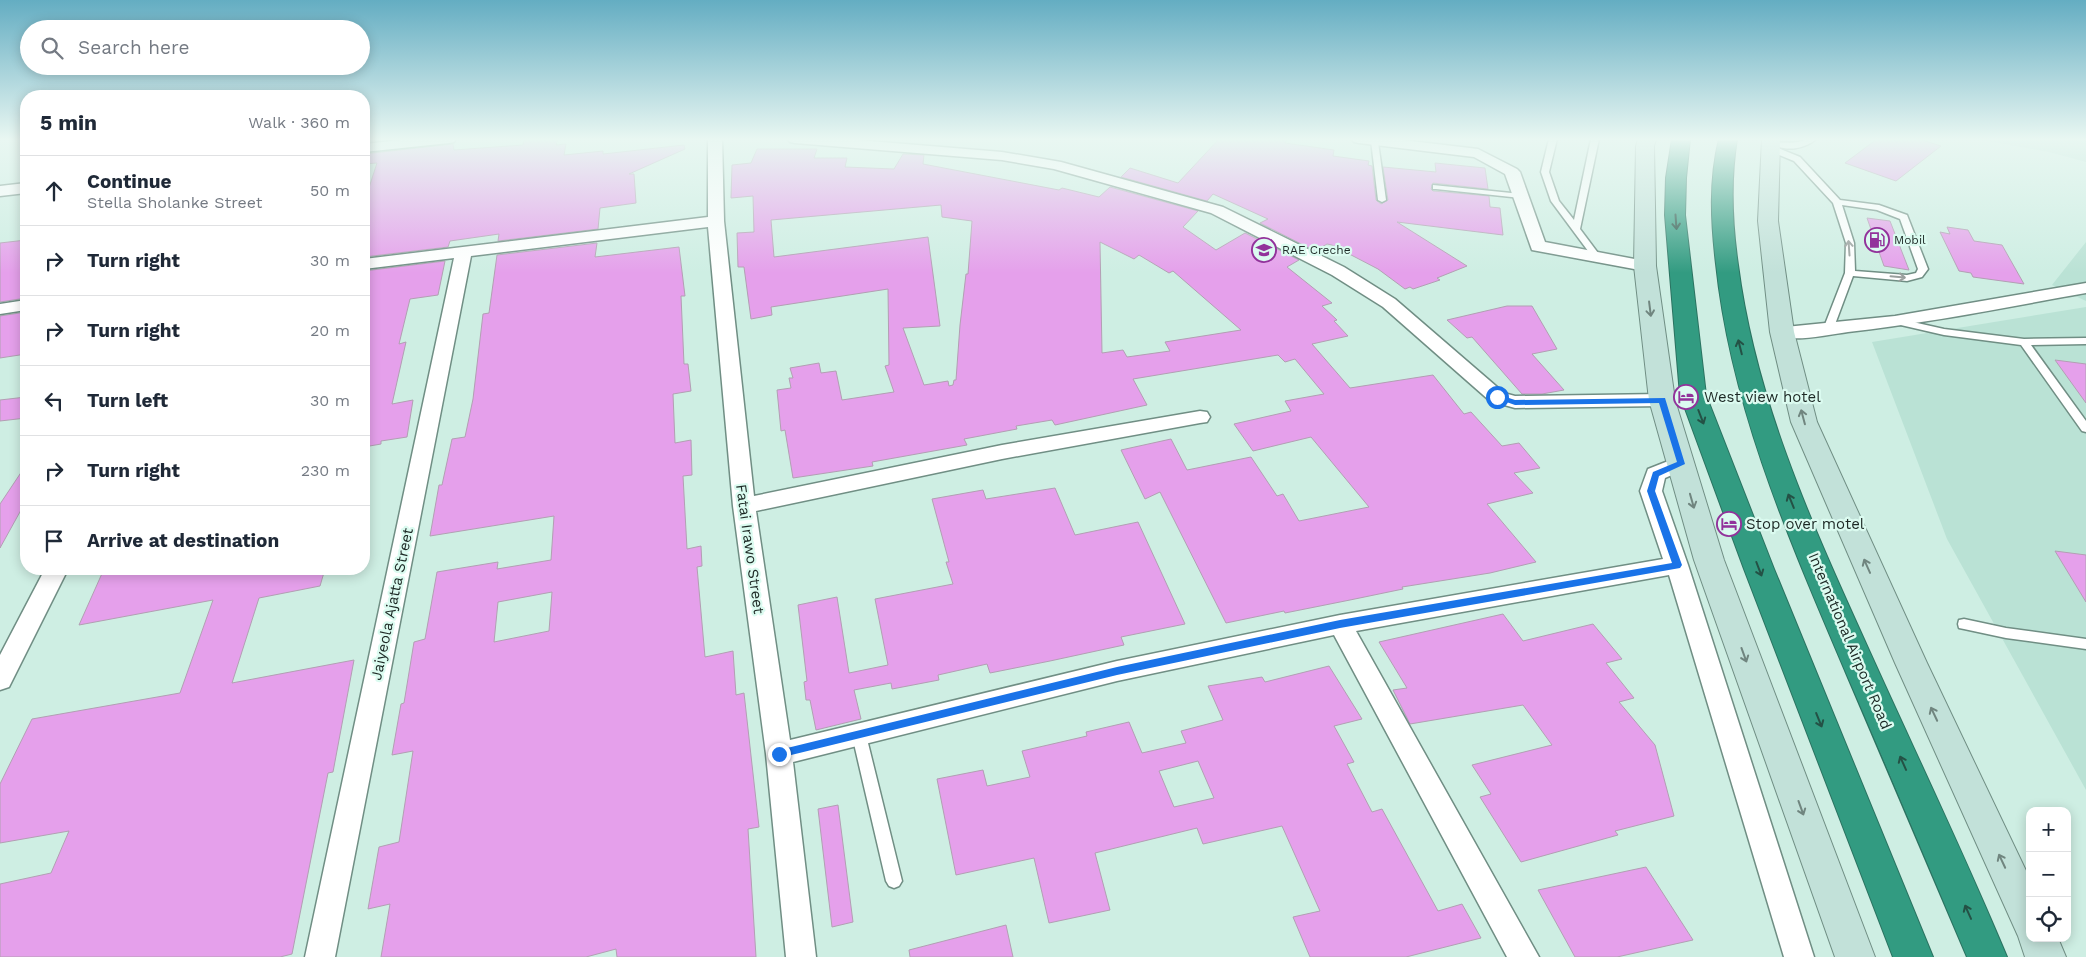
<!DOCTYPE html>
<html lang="en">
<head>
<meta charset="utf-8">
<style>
  :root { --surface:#fff; --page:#f6f6f7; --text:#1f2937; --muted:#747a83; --line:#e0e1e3 }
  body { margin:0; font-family:"Work Sans",sans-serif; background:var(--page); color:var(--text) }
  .controls { position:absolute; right:15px; bottom:15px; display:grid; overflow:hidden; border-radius:10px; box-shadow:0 2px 12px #0003 }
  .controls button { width:45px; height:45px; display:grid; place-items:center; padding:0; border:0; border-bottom:1px solid var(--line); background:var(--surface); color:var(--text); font:25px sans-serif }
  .stop { position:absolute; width:15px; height:15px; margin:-11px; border:4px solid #1a73e8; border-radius:50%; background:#fff }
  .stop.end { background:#1a73e8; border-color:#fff; box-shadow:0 1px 5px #0008 }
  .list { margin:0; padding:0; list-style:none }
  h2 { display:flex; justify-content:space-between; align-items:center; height:65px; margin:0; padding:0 20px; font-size:21px }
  h2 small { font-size:16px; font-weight:400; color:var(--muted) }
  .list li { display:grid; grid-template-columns:32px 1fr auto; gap:15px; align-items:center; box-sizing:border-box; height:70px; padding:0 20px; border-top:1px solid var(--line) }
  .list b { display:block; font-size:19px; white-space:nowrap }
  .list p { margin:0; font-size:16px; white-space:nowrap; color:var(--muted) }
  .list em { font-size:16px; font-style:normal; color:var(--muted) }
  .icon { flex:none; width:28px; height:28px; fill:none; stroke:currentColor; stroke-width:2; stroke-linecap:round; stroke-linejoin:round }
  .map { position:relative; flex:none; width:2086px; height:957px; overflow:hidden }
  .search { position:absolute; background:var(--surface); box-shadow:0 2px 12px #0003; left:20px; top:20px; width:350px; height:55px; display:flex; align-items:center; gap:12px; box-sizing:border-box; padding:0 18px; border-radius:28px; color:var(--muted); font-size:19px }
  .panel { position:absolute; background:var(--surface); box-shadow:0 2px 12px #0003; left:20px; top:90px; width:350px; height:485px; border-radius:20px }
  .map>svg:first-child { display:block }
  .built { fill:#bae2d5 }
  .building { fill:#e5a0eb; stroke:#b29fb3; fill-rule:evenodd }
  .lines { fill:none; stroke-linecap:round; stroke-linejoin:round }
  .lane-casing { stroke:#708e84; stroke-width:3 }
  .street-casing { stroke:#708e84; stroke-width:3 }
  .secondary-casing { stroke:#708e84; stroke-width:2 }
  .highway-casing { stroke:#2b7361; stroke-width:2 }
  .lane { fill:#fff; fill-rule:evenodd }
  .street { fill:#fff; fill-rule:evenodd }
  .secondary { fill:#c2e1d9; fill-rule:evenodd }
  .highway { fill:#329b81; fill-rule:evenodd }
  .oneway { stroke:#245145 }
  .oneway2 { stroke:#999f9d }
  .oneway3 { stroke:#70857f }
  .route { fill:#1a73e8 }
  .labels { text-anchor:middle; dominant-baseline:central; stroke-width:4.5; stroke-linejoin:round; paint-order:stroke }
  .far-poi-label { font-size:12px; fill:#1d2925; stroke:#dbfbf0; text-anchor:start }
  .poi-label { font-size:15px; fill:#1d2925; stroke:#dbfbf0; text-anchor:start }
  .street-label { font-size:15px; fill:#1d2925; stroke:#dbfbf0 }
</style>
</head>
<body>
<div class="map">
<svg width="2086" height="957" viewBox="0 0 2086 957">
  <rect width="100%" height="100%" fill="#ceeee3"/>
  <!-- built -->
  <path class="built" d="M1975,139H2086V162L2049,152Z
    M2086,242V301L2052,285Z
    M2086,307V790L1947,539L1872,342Z"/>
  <!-- building -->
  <path class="building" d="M541,139H558L556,145L566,144L564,155L603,151V154L684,145L685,149L629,174H634L636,203L600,208L598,229L498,241L499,234L450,241L448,247L364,257V203L377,163L364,164V154L453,144L454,150L523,145L524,140Z
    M1219,139H1287L1285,143L1334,150L1333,156L1369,161L1368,165L1372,166L1376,200L1381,204L1388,200L1383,167L1436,172L1435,163L1485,168L1488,189L1433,183L1431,189L1433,191L1489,196L1490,207L1500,208L1503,235L1397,222L1467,266L1437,278L1440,280L1413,289L1410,287L1405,289L1378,269L1332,245L1327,244L1315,251L1260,223L1268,219L1213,194L1207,201L1121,177L1130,168L1178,183Z
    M1877,139H1919L1941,146L1896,181L1845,163Z
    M757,149H817L814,158H847L845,167L894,169L903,154L924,155L923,164L1059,190L1062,188L1099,197L1110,187L1198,211L1183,227L1216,250L1245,233L1299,260L1287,267L1332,303L1322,306L1337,320L1334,321L1348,336L1312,344L1350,388L1433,375L1464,414L1471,412L1502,446L1519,443L1540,468L1514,473L1533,493L1487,504L1536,562L1490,573L1402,587L1403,589L1350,600L1285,613L1284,611L1226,623L1160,492L1145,499L1121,450L1171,439L1187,470L1251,457L1277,496L1283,494L1299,521L1369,507L1311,437L1253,451L1234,424L1291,411L1285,401L1324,394L1295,359L1285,362L1278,355L1133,379L1147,405L1055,425L1052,420L1016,426L1017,429L964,439L967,445L872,462L873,466L793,478L785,430L781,431L777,390L791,388L789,378H793L790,368L819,363L821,373L836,371L842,400L894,392L885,366L889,365L888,289L771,307L772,315L751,319L744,267H738L737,233L754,232L753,196L731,198L732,165L751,163ZM941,205L942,217L972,221L968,274H966L960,325L956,380H954L953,385L949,386L948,381L924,385L903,328L940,326L928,237L774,257L771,220ZM1100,242L1134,259L1139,255L1169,273L1173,271L1241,330L1165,342L1170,351L1127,357L1123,350L1102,353Z
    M1867,218L1890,221L1909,270L1884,266Z
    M1947,227L1968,230L1974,241L2002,245L2024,284L1973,277L1971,273L1959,271L1940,232L1950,234Z
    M26,240V298L0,302V243Z
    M597,243L595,257L679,247L685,296H681L684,364H688L691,391L673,394L675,443L691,440L692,475L683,476L687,549L701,546L702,566L697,567L705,657L733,651L736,695L744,693L759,827L748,829L756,957H617L616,949L586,957H381L390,904L368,909L379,847L399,842L413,751L392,755L401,704L404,703L414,642L425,639L437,572L498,562L497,569L551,560L554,516L430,536L439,485H442L452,439L465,437L473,399L483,314L489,313L497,255ZM552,592L549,631L494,642L498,602Z
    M445,261L438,295L410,299L399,344L406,342L392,404L413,400L407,437L381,441V444L364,447V271Z
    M1507,306H1532L1557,349L1532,354L1564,390L1542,394H1522L1472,337L1467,338L1447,320Z
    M26,312V354L0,358V316Z
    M2055,360L2086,364V403Z
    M26,397V418L0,421V400Z
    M26,465V501L0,548V504Z
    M1055,488L1075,535L1138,522L1185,624L1121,637L1124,645L1050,661L990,673L987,664L938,675L939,680L892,689L891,683L854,690L861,719L816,730L810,700H806L804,682L807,681L798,605L837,597L849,673L888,665L875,599L953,584L946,562H949L932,499L983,490L986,499Z
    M2055,551L2086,555V602Z
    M104,569H325L320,586L259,598L232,683L354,660L333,772L328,773L292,954L280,957H0V884L51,873L69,831L0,843V784L32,719L180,693L213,600L79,625Z
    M1503,614L1523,641L1593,624L1622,659L1606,663L1634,698L1619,702L1655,745L1674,816L1615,831L1618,835L1521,862L1480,797L1491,794L1472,765L1552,745L1523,705L1410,724L1393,690L1407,688L1379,642Z
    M1329,666L1362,719L1334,726L1354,762L1347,764L1372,812L1382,809L1438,911L1462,904L1481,938L1406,957H1310L1293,917L1320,911L1282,826L1203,844L1197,828L1095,853L1110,910L1049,923L1034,858L956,875L937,779L983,770L987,786L1030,777L1022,751L1087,736L1086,732L1129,722L1142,753L1186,743L1181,731L1223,720L1208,686L1262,677L1265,682ZM1198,761L1214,798L1174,807L1159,771Z
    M838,805L853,922L832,927L818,809Z
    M1646,867L1693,940L1617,957H1575L1538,890Z
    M1006,925L1013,957H910L909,950Z"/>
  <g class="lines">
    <defs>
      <path id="lane" d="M1549,139H1557L1549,172L1559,201L1574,220L1591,139H1599L1580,229L1601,257L1600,259H1594L1551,201L1541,172Z
        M1807,139H1816C1805,149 1785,152 1773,144C1780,140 1793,146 1807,139Z
        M1371,140L1378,142L1386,200L1382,202L1378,200Z
        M1767,146H1773L1800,157L1840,200L1879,205L1907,215L1928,269L1922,277L1907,281L1853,276L1834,327L1832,329H1826L1824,327L1845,273L1846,243L1833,203L1794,161L1767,150ZM1842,205L1877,210L1900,219L1918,269L1916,273L1907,275L1855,271L1854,243Z
        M1433,185L1521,194L1525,196L1521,198L1436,189H1433Z
        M1895,318L1944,329L2024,339L2086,338V344L2031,345L2086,421V432L2082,431L2021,345L1944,335L1892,323V319Z
        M1964,619L2006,628L2086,639V649L2006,638L1964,629L1959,628L1958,624L1959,620Z
        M859,729L864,731L866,735L902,881L899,886L894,888L889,886L886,881L852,735L854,731Z"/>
      <path id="street" d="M410,139H456L454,142L449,143L364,152V144Z
        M708,139H722L724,221L754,496L1002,445L1200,411L1207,412L1210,417L1207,422L1200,423L1002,459L756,511L790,740L1117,661L1340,615L1663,559L1640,491L1648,469L1681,456L1688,458L1691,463L1688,468L1665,478L1662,491L1688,565L1814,957H1784L1669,575L1356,631L1539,957H1507L1334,635L1117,681L793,762L816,957H786L766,754L733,506L708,227L471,256L335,957H305L454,258L364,269V259L708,217Z
        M788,139H845L1002,152L1061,162L1223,207L1344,267L1395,299L1504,393L1515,396L1662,394L1669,396L1672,400L1669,404L1662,406L1515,408L1490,401L1383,307L1332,275L1211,213L1054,169L1002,160L795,143L790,142Z
        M1352,139H1394L1478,149L1517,169L1520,172L1545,242L1645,261L1651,262L1653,266L1651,270L1645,271L1532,250L1505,174L1474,157L1359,143L1354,142Z
        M26,183V193L0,196V186Z
        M2086,283V293C2007,307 1928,323 1848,332C1825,335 1798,342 1776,336L1773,332L1776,328L1895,316Z
        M26,300V310L0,314V304Z
        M45,569H68L9,687L0,690V655Z"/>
      <path id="secondary" d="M1638,139H1656L1654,146L1656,266L1675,400L1724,560L1875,957H1835L1694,560L1649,400L1634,266L1636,146Z
        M1762,139H1780L1778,221L1794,332L1817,422L1927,663L2030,879V938H2058L2066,957H2025L2018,936L1895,663L1791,422L1770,332L1758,221Z"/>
      <path id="highway" d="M1672,139H1690L1686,178L1685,215L1706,395L1774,569L1933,957H1893L1744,569L1680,395L1665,215L1666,178Z
        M1719,139H1737C1730,181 1732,223 1738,265C1755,397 1809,518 1863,637C1911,744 1962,849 2007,957H1967C1927,862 1887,767 1846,673C1790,541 1731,408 1716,264C1711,222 1709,180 1719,139Z"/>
    </defs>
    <!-- lane casing -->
    <use href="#lane" class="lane-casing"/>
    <!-- street casing -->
    <use href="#street" class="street-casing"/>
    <!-- secondary casing -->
    <use href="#secondary" class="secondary-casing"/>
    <!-- highway casing -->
    <use href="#highway" class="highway-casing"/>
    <!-- lane -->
    <use href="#lane" class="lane"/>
    <!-- street -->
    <use href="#street" class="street"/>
    <!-- secondary -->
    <use href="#secondary" class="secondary"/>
    <!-- highway -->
    <use href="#highway" class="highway"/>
  </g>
  <!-- one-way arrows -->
  <defs><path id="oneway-shaft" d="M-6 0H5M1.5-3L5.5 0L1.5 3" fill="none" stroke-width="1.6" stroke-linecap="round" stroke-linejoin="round" transform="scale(1.25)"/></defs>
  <g class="oneway">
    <use href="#oneway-shaft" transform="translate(1676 222) rotate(86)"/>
    <use href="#oneway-shaft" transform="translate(1740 347) rotate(-104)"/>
    <use href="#oneway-shaft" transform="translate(1701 417) rotate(69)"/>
    <use href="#oneway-shaft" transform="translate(1791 501) rotate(-112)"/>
    <use href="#oneway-shaft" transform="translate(1759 569) rotate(69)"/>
    <use href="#oneway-shaft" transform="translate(1819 720) rotate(68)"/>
    <use href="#oneway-shaft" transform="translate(1903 763) rotate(-114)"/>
    <use href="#oneway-shaft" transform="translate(1968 912) rotate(-114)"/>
  </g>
  <g class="oneway2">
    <use href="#oneway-shaft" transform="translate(1849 248) rotate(-94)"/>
    <use href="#oneway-shaft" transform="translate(1898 277) rotate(5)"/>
  </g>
  <g class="oneway3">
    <use href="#oneway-shaft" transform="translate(1650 309) rotate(83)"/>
    <use href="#oneway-shaft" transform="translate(1803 417) rotate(-105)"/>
    <use href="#oneway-shaft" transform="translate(1692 501) rotate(74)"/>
    <use href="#oneway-shaft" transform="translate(1867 566) rotate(-114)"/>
    <use href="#oneway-shaft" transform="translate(1744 655) rotate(70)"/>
    <use href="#oneway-shaft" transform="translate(1934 714) rotate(-115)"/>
    <use href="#oneway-shaft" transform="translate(1801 808) rotate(70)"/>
    <use href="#oneway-shaft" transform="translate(2002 861) rotate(-115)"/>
  </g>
  <!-- sky -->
  <linearGradient id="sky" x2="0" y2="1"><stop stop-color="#64adc2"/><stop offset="0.51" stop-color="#e9f7f2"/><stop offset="1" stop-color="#e9f7f2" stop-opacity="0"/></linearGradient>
  <rect width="2086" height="273" fill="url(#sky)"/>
  <!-- route -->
  <path class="route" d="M1497,394L1515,400L1665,398L1685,464L1659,476L1655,491L1682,565L1680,568L1340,628L1117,675L779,758L776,757L774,754L776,751L779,750L1117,667L1340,620L1672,563L1647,491L1653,472L1677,462L1659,403L1515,405L1495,398V395Z"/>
  <!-- icons -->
  <defs>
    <symbol id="fuel-ring" viewBox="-11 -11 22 22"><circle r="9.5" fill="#dbfbf0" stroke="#92329b" stroke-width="1.5"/><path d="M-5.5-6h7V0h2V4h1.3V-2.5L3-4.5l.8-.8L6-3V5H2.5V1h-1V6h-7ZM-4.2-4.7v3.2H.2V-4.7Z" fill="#92329b"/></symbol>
    <symbol id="school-ring" viewBox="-11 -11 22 22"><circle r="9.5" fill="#dbfbf0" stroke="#92329b" stroke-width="1.5"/><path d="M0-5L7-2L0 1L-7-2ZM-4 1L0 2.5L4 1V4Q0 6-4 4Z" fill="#92329b"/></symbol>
    <symbol id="hotel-ring" viewBox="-11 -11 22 22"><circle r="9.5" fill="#dbfbf0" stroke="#92329b" stroke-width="1.5"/><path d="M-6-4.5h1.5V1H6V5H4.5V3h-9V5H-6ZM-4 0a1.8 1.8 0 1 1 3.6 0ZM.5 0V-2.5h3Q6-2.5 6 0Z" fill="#92329b"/></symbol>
  </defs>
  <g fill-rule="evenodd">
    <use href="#fuel-ring" x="1863" y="226" width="28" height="28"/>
    <use href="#school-ring" x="1250" y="236" width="28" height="28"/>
    <use href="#hotel-ring" x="1672" y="383" width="28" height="28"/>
    <use href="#hotel-ring" x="1715" y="510" width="28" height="28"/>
  </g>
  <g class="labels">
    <!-- far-poi labels -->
    <g class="far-poi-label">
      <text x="1894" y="240">Mobil</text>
      <text x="1282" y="250">RAE Creche</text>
    </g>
    <!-- poi labels -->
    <g class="poi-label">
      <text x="1704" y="397">West view hotel</text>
      <text x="1746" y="524">Stop over motel</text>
    </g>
    <!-- street labels -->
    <g class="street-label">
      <text transform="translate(750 549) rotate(82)">Fatai Irawo Street</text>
      <text transform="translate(392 604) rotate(-78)">Jaiyeola Ajatta Street</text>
      <text transform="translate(1850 641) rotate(67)">International Airport Road</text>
    </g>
  </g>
</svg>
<div class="controls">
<button>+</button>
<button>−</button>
<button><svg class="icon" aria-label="locate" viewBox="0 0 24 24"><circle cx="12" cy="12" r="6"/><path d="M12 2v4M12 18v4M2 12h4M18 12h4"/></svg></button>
</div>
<div class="stop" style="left:1497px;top:397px"></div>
<div class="stop end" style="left:779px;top:754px"></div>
<div class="search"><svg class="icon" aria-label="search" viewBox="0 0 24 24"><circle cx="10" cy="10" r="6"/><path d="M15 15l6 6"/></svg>Search here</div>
<section class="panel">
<h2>5 min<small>Walk · 360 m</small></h2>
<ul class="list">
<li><svg class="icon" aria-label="ahead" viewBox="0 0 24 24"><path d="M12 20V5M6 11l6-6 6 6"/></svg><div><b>Continue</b><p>Stella Sholanke Street</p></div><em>50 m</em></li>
<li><svg class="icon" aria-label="right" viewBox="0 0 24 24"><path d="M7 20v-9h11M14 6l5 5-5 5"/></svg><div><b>Turn right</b></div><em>30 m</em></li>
<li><svg class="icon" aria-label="right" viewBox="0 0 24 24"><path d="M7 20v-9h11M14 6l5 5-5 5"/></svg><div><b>Turn right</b></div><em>20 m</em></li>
<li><svg class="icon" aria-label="left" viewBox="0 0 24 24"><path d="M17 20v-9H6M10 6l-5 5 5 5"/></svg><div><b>Turn left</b></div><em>30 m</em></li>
<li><svg class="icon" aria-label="right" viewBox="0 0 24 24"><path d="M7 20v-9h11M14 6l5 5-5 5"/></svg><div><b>Turn right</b></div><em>230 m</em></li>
<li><svg class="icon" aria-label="arrive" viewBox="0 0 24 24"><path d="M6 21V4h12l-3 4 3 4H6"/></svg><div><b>Arrive at destination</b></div></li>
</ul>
</section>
</div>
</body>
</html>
